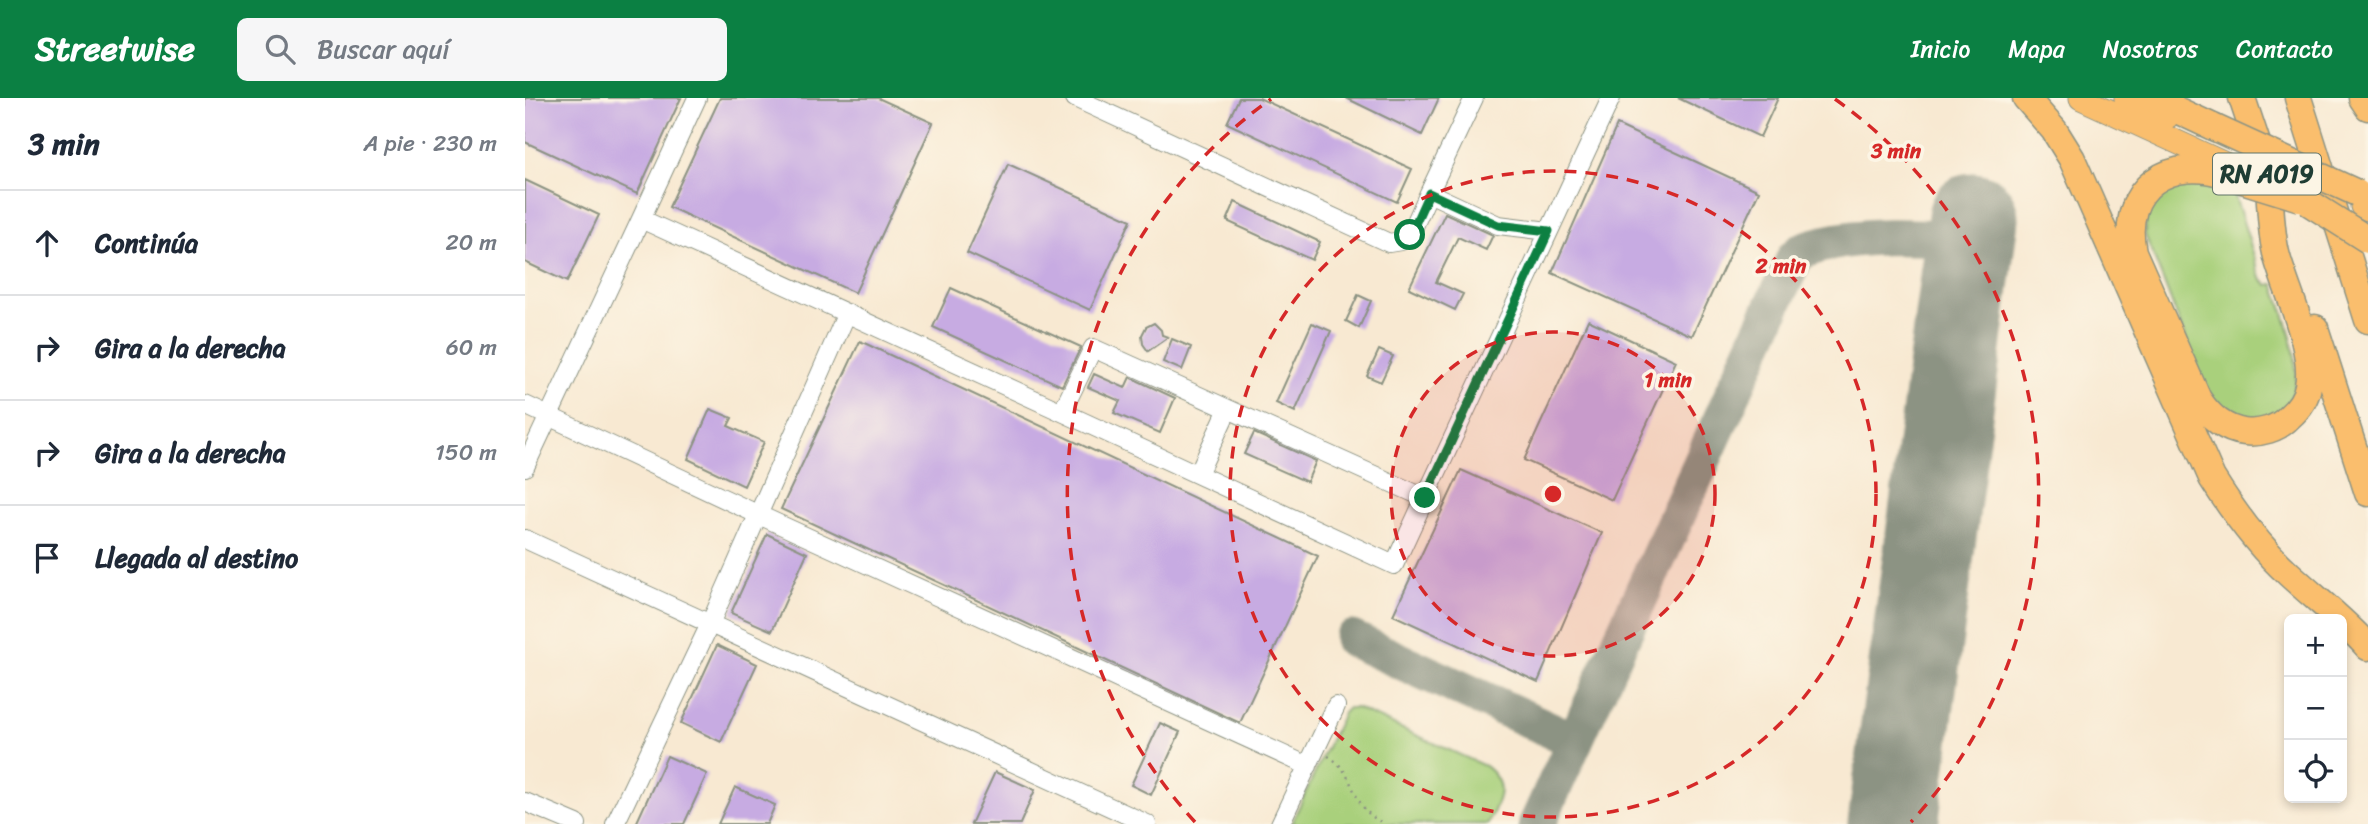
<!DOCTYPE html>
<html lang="es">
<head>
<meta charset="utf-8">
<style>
  :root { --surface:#fff; --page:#f6f6f7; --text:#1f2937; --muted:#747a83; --line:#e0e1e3; --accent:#0b8043 }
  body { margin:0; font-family:Sriracha,sans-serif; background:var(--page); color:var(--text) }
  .controls { position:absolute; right:21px; bottom:21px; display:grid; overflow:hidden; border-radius:10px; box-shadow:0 4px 10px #0003 }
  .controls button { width:63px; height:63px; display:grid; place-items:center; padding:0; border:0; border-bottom:2px solid var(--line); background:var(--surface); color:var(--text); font:35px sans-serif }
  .stop { position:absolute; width:21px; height:21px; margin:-16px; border:5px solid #0b8043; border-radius:50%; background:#fff }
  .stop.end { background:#0b8043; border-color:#fff; box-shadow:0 2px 7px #0008 }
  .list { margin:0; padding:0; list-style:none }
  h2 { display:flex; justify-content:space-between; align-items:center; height:91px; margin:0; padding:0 28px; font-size:30px }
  h2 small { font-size:23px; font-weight:400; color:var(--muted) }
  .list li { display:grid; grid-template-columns:46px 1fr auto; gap:21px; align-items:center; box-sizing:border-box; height:105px; padding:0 28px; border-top:2px solid var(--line) }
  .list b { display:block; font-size:26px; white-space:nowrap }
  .list em { font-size:23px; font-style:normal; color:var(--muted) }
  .icon { flex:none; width:38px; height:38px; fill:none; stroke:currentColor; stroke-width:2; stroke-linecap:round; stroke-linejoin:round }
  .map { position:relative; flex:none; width:1843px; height:726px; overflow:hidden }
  header { display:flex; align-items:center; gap:42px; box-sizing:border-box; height:98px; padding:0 35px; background:var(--accent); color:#fff }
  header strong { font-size:33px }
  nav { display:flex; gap:38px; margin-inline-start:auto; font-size:24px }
  .search { width:490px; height:63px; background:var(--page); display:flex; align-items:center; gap:18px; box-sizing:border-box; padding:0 24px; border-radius:10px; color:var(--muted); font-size:26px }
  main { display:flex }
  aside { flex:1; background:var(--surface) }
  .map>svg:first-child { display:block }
  .green { fill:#a9d07b; stroke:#648658; stroke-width:2 }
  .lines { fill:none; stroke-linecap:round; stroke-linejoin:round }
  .taxiway { stroke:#8c9383; stroke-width:37 }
  .runway { stroke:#8c9383; stroke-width:91 }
  .building { fill:#c7abe2 }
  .minor-casing { stroke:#8c9383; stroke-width:20 }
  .major-casing { stroke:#8c9383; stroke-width:25 }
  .highway-casing { stroke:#8c9383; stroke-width:29 }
  .path { stroke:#8c9383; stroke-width:2.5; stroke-dasharray:2 5; stroke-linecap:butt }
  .minor { stroke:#fff; stroke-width:18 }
  .major { stroke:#fabe6d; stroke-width:23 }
  .highway { stroke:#fabe6d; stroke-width:26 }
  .highway-bridge-casing { stroke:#8c9383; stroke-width:29; stroke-linecap:butt }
  .highway-bridge { stroke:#fabe6d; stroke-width:26 }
  .route { stroke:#0b8043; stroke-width:9 }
  .ring { fill:none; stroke:#d62828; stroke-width:3.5; stroke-dasharray:12 9 }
  .labels { text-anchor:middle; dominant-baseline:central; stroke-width:7; stroke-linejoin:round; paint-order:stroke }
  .shield { fill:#fcf5e5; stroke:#617469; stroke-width:2 }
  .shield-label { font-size:24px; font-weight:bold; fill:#1f3d34 }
  .centre { fill:#d62828; stroke:#fcf5e5; stroke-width:3.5 }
  .ring-label { font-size:21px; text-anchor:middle; font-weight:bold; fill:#d62828; stroke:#fcf5e5; stroke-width:7; stroke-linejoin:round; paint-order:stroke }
</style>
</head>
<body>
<header>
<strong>Streetwise</strong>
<div class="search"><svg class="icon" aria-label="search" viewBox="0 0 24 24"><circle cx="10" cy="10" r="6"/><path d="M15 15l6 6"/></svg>Buscar aquí</div>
<nav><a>Inicio</a><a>Mapa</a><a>Nosotros</a><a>Contacto</a></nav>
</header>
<main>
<aside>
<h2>3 min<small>A pie · 230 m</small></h2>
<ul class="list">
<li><svg class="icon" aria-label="ahead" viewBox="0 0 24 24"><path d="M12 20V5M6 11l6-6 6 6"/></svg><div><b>Continúa</b></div><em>20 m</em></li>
<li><svg class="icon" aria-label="right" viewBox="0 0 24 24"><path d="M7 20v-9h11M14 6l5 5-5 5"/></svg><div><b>Gira a la derecha</b></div><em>60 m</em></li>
<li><svg class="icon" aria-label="right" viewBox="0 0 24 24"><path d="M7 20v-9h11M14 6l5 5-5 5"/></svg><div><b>Gira a la derecha</b></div><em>150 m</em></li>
<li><svg class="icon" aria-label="arrive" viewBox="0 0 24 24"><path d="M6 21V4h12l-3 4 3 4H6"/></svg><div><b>Llegada al destino</b></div></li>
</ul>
</aside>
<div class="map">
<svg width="1843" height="726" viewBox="0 0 1843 726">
  <rect width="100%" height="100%" fill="#fcf5e5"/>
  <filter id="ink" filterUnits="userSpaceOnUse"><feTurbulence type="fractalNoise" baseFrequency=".0143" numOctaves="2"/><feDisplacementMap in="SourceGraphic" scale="14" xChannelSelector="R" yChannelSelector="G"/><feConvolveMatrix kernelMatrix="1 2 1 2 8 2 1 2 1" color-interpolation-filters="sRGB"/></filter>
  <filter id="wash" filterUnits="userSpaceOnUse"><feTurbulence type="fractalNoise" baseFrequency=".00686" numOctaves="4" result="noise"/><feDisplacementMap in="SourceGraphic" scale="28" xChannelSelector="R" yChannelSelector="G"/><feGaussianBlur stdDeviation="1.57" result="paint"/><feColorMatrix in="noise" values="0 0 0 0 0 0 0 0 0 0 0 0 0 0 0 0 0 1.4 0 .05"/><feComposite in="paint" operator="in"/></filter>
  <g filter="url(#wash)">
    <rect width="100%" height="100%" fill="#f8e9d2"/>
    <!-- green -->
    <path class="green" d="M1656,81L1695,86L1710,98L1736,180L1743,187L1749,186C1762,225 1799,311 1732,321C1717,324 1698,317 1689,305C1677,289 1670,265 1663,247C1649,210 1635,174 1620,137C1620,106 1628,95 1656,81Z
      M823,610H831L960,668C985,687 973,703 963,726H766L818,615Z"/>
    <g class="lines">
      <!-- taxiway -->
      <path class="taxiway" d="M827,541L1050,643
        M1012,726L1270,159C1278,150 1288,149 1299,146C1348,135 1395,139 1445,141"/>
      <!-- runway -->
      <path class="runway" d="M1368,726L1448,120"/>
    </g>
    <g id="blocks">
      <!-- building -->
      <path class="building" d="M0,0H156L112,96L0,44Z
        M195,0H353L408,25L330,195L144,109Z
        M714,0H734L887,71L872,104L702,25Z
        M821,0H914L897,37Z
        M1153,0H1253L1235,39Z
        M1092,27L1234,93L1167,238L1027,175Z
        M483,66L606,122L565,212L442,155Z
        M0,82L74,117L42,184L0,164Z
        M710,104L795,144L787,162L702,123Z
        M920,115L968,137L961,152L933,139L911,184L938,196L930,212L884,190Z
        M426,190L556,249L537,288L408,229Z
        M833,197L846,203L834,230L821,223Z
        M1063,222L1151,263L1087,402L999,362Z
        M629,225L636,232L637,237L643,239L623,253L618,246L617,237L621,229Z
        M787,225L806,233L770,314L751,305Z
        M647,241L666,249L657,272L638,264Z
        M335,243L793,458L715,625L256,411Z
        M854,252L868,258L856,284L842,278Z
        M569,276L600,290L605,279L650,300L635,335L589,315L595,303L563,289Z
        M185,311L207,320L203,328L239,344L219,388L163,361Z
        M729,335L791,363L782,384L719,356Z
        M936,372L1077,435L1013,584L868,517Z
        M242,436L282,455L247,533L206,515Z
        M192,547L232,566L196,644L156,625Z
        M635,625L655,634L626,697L606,687Z
        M142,658L182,676L159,726H111Z
        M470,674L510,692L495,726H446Z
        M210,689L250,707L242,726H193Z"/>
    </g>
  </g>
  <g filter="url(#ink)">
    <use href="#blocks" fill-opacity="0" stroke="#8c9383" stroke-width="2"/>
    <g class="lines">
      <defs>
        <path id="minor" d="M550,0L864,145L876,143L885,137L904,95
          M949,0L904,95L973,127L1024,133
          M116,121L172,0
          M0,307L234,417L783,668
          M0,369L116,121L537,314
          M673,376L703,311
          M900,400L568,250L537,314L869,467L900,400L1086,0
          M0,441L622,726
          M0,704L52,726
          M90,726L185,526L322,215
          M755,726L811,608"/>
        <path id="major" d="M1556,0L1700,66
          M1601,0L1642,19
          M1837,108L1843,111"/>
        <path id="highway" d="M1501,0L1529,32L1547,61L1687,380C1709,415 1733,448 1764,476C1791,501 1819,522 1843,549
          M1626,0L1688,29
          M1717,0L1739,66
          M1773,0L1843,222
          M1837,0L1843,9
          M1704,78C1646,56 1594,89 1608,154L1673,301C1684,318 1698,331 1719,334C1735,336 1753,331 1764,319C1773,311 1781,301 1783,288C1790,252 1762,195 1752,159C1745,134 1746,105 1743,79
          M1790,230L1843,395"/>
      </defs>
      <!-- minor casing -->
      <use href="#minor" class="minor-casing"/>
      <!-- major casing -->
      <use href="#major" class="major-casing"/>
      <!-- highway casing -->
      <use href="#highway" class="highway-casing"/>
      <!-- path -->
      <path class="path" d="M803,658C833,675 823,710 860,726"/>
      <!-- minor -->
      <use href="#minor" class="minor"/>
      <!-- major -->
      <use href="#major" class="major"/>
      <!-- highway -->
      <use href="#highway" class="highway"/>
      <defs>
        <path id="highway-bridge" d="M1688,29L1832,95
          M1704,78L1775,100
          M1783,104L1843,142"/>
      </defs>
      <!-- highway-bridge casing -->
      <use href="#highway-bridge" class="highway-bridge-casing"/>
      <!-- highway-bridge -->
      <use href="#highway-bridge" class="highway-bridge"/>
    </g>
  </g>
  <g class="lines" filter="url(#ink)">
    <!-- route -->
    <path class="route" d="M885,137L904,95L973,127L1024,133L900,400"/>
  </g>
  <!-- distance rings -->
  <circle cx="1028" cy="396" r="162" fill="#d62828" fill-opacity=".12"/>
  <g class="ring">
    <circle cx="1028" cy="396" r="162"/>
    <circle cx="1028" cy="396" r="323"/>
    <path d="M670 724A485 485 0 0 1 746 1M1310 1A485 485 0 0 1 1386 724"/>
  </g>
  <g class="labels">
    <!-- shield labels -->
    <rect class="shield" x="1688" y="55.5" width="108" height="41" rx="5"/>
    <g class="shield-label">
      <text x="1742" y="76">RN A019</text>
    </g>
  </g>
  <circle cx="1028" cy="396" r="10" class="centre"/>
  <g class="ring-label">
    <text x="1371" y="60">3 min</text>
    <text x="1256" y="175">2 min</text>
    <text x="1143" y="289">1 min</text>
  </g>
</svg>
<div class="controls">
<button>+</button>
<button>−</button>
<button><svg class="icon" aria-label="locate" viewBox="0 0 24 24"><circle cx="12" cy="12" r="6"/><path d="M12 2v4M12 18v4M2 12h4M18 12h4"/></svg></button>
</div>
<div class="stop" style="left:885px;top:137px"></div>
<div class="stop end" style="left:900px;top:400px"></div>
</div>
</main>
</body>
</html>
